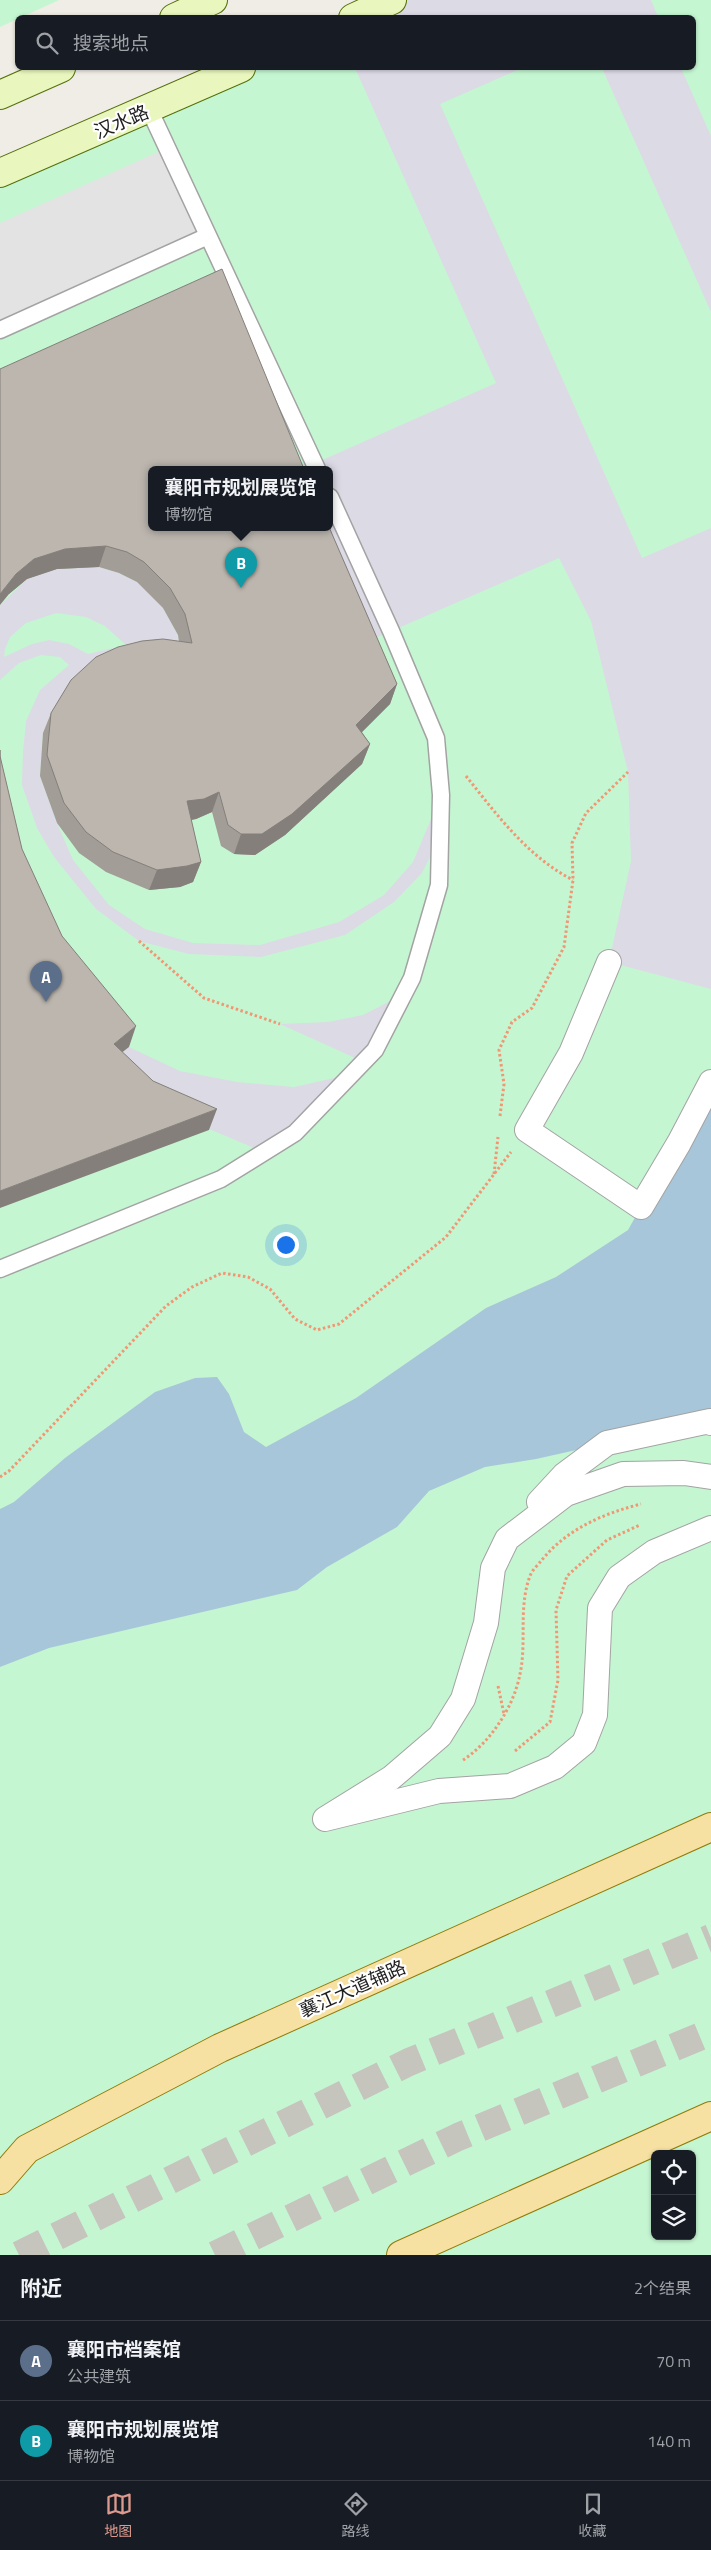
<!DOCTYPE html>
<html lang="zh">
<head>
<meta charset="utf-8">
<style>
  :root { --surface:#171b24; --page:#242831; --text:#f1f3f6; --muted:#9ea1a6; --line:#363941; --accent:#dc998d }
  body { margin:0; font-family:"Titillium Web","Noto Sans SC",sans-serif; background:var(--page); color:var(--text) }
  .controls { position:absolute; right:15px; bottom:15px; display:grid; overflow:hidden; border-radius:8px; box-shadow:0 1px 4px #0004 }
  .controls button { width:45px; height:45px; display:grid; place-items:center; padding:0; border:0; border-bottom:1px solid var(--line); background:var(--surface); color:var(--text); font:25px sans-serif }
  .you { position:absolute; left:285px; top:1244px; width:18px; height:18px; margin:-12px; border:4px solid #fff; border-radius:50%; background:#1a73e8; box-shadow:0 0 0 8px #1a73e833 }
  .badge { display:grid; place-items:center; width:32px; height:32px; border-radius:50%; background:var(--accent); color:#fff; font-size:16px; font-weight:700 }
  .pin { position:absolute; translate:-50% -41px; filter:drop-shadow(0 1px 2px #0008) }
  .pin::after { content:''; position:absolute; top:26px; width:18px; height:15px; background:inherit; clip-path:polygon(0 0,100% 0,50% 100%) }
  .popup { position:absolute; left:148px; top:466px; width:185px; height:65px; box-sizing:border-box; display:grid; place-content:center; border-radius:8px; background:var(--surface); filter:drop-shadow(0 1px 4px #0005); font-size:16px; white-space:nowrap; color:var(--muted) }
  .popup b { font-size:19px; color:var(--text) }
  .popup::after { content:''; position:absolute; left:50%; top:100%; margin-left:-10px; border:10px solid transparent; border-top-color:var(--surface) }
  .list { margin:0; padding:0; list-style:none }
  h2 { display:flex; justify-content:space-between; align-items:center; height:65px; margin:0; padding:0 20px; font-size:21px }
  h2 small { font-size:16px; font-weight:400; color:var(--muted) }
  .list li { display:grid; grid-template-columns:32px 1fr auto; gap:15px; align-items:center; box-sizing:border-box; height:80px; padding:0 20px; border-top:1px solid var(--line) }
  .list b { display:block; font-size:19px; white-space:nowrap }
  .list p { margin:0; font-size:16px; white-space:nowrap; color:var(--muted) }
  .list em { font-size:16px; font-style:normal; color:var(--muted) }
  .icon { flex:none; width:28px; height:28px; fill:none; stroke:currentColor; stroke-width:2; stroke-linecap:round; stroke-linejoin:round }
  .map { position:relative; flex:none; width:711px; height:2255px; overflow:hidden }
  .search { position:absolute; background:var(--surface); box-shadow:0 1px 4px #0004; left:15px; right:15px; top:15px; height:55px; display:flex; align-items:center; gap:12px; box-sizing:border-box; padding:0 18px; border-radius:8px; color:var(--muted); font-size:19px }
  .sheet { height:225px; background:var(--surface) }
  nav { display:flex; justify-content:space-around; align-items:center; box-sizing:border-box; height:70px; border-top:1px solid var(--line); background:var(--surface); font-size:14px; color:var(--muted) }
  nav a { display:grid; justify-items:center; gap:2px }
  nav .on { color:var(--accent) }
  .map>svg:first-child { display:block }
  .park { fill:#c5f6d2; fill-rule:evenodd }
  .parking { fill:#e3e3e3 }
  .plaza { fill:#dcdae5; fill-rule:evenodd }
  .water { fill:#a8c6da }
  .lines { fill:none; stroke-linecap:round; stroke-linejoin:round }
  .trunk-tunnel { stroke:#c5c4bd; stroke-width:28; stroke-dasharray:28 14; stroke-linecap:butt }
  .service-casing { stroke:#a3a3a3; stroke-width:19 }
  .pedestrian-casing { stroke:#a3a3a3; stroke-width:26 }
  .secondary-casing { stroke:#54700b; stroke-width:30 }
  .primary-casing { stroke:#917b09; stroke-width:30 }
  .path { stroke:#f29674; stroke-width:3; stroke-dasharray:2.5 2.5; stroke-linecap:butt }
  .service { stroke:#fff; stroke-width:16 }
  .pedestrian { stroke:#fff; stroke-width:24 }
  .secondary { stroke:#e9f6bd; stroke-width:28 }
  .primary { stroke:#f6e1a3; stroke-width:28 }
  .wall { fill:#a29d96 }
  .shaded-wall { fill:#847f7a }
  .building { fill:#bcb6af; stroke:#847f7a }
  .labels { text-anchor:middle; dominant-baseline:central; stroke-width:4.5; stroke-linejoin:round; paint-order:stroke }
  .street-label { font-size:19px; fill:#1f1f1f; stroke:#fff }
</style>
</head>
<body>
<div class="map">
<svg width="711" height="2255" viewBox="0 0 711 2255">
  <rect width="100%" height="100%" fill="#efede5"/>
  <!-- park -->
  <path class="park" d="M0,0H59L0,27Z
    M393,0H711V2255H0V171L238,68H694V18L353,17ZM152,469H330V527H152ZM655,2154H692V2236H655Z"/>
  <!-- parking -->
  <path class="parking" d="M167,148L208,236L0,330V223Z"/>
  <!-- plaza -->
  <path class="plaza" d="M393,0H651L658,17L353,18Z
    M355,68H522L440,104L642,558L711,528V989L609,962L631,861L628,772L591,621L559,558L364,643L312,527H330V469H302L496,383Z
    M602,68H681L711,136V312Z
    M99,567L119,573L137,582L163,608L178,635L184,664L43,733L40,776L57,823L73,860L109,905L145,929L193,943L260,945L339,922L384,895L413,862L441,795L439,839L422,873L394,902L345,935L261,957L189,954L139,941L96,909L54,857L37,828L22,785L23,751L26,721L40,690L69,665L60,657L41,655L19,663L0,680V605L27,579L57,569ZM56,613L86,617L105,626L126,645L88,654L69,644L49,640L32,644L4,657L5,649L10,637L26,623Z
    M402,995L364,1062L280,1024L328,1022L363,1015Z
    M129,1047L180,1071L237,1082L294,1087L352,1074L264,1152L145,1102L106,1065Z"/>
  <!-- water -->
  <path class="water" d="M711,1082V1420L536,1459L485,1467L429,1491L397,1527L327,1567L297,1590L49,1648L0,1667V1509L14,1502L65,1458L155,1392L195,1378L217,1377L229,1394L244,1432L266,1447L356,1398L486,1308L556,1277L628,1230Z"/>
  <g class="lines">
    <!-- trunk-tunnel -->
    <path class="trunk-tunnel" d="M19,2255L409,2062L711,1938
      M215,2255L458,2137L711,2032"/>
    <defs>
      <path id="service" d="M149,109L317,469
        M0,330L208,236
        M0,1269L221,1179L295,1133L375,1050L412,978L439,885L441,795L436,738L391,631L330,497"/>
      <path id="pedestrian" d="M609,962L571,1053L527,1130L641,1207L679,1143L711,1082
        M711,1477L684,1473L623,1474L566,1494L507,1539L493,1568L486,1623L463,1699L440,1736L391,1778L325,1819L439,1791L510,1786L555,1767L584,1743L595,1715L600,1608L619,1577L654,1552L711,1528
        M539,1502L564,1475L607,1443L710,1421L711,1423"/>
      <path id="secondary" d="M174,18L213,0
        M353,18L392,0
        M0,95L61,68
        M0,173L241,68"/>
      <path id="primary" d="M0,2180L27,2149L220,2048L711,1827
        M401,2255L711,2116"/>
    </defs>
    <!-- service casing -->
    <use href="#service" class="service-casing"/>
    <!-- pedestrian casing -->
    <use href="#pedestrian" class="pedestrian-casing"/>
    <!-- secondary casing -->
    <use href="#secondary" class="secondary-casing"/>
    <!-- primary casing -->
    <use href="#primary" class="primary-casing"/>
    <!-- path -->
    <path class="path" d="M466,776C497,815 528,857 573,880
      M139,941L204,998L280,1024
      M500,1116L504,1084L499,1050L512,1022L532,1008L564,947L573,880L572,843L586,813L628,772
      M494,1174L498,1137
      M0,1477L9,1471L166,1306L192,1287L222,1273L248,1277L270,1289L295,1319L317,1330L339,1324L446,1237L511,1152
      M498,1686L504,1714
      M515,1751L550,1722L558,1680L556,1610L567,1576L607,1540L640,1525
      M463,1760C491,1742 514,1706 520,1674C527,1642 518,1608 530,1576C532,1570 538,1565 541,1561C567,1529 602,1514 641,1504"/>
    <!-- service -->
    <use href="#service" class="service"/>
    <!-- pedestrian -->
    <use href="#pedestrian" class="pedestrian"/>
    <!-- secondary -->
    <use href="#secondary" class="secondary"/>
    <!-- primary -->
    <use href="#primary" class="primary"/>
  </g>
  <!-- wall -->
  <path class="wall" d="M0,369L297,454L397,684L390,704L362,732L370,744L362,764L285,835L255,855L234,854L221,846L212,812L196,819L191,820L201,862L193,882L180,887L149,890L106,872L79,853L57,823L40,776L43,733L51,713L179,642L178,635L163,608L137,582L119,573L99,567L57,569L27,579L9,594Z"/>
  <!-- shaded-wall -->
  <path class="shaded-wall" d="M106,546L99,567L57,569L27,579L9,594L0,605V594L16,574L34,559L65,549Z
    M397,684L390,704L349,745L356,725Z
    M370,744L362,764L285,835L255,855L234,854L241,834Z
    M219,792L212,812L196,819L180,822L187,801Z
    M201,862L193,882L180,887L149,890L157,870Z
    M136,1026L129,1047L106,1065L114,1044Z
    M217,1109L209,1130L0,1208V1191Z"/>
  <!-- building -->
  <path class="building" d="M222,269L304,469H152V527H329L397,684L356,725L370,744L292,814L262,834H241L228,825L219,792L204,799L187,801L201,862L187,866L157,870L113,852L86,832L64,803L47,755L51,713L71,680L96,657L118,647L142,641L163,639L192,643L185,614L170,588L144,562L127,552L106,546L65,549L34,559L16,574L0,594V369Z
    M0,750V756L22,849L62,936L136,1026L114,1044L153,1081L217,1109L0,1191Z"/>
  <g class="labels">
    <!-- street labels -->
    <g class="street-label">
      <text transform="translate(121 121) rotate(-23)">汉水路</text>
      <text transform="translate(352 1988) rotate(-24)">襄江大道辅路</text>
    </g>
  </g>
</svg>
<div class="controls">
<button><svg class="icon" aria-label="locate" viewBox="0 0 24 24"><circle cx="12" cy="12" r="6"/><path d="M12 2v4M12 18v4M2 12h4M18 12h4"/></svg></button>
<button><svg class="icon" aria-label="layers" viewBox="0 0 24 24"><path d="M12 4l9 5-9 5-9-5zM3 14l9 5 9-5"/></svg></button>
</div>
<div class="you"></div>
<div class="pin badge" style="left:46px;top:1002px;background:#5c6f8a">A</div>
<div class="pin badge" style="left:241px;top:588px;background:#0f9aa8">B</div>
<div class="popup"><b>襄阳市规划展览馆</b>博物馆</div>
<div class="search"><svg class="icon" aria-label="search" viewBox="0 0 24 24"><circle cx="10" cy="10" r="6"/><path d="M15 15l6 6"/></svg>搜索地点</div>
</div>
<section class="sheet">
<h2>附近<small>2个结果</small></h2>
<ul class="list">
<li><span class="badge" style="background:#5c6f8a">A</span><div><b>襄阳市档案馆</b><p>公共建筑</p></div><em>70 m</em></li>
<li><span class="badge" style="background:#0f9aa8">B</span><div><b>襄阳市规划展览馆</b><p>博物馆</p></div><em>140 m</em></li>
</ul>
</section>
<nav>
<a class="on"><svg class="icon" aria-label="map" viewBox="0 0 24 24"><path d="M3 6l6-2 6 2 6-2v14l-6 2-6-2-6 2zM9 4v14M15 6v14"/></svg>地图</a>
<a><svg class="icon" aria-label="directions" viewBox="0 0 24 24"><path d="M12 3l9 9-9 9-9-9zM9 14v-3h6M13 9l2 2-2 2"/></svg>路线</a>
<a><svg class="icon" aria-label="saved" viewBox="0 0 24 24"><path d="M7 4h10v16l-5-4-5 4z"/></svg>收藏</a>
</nav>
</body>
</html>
